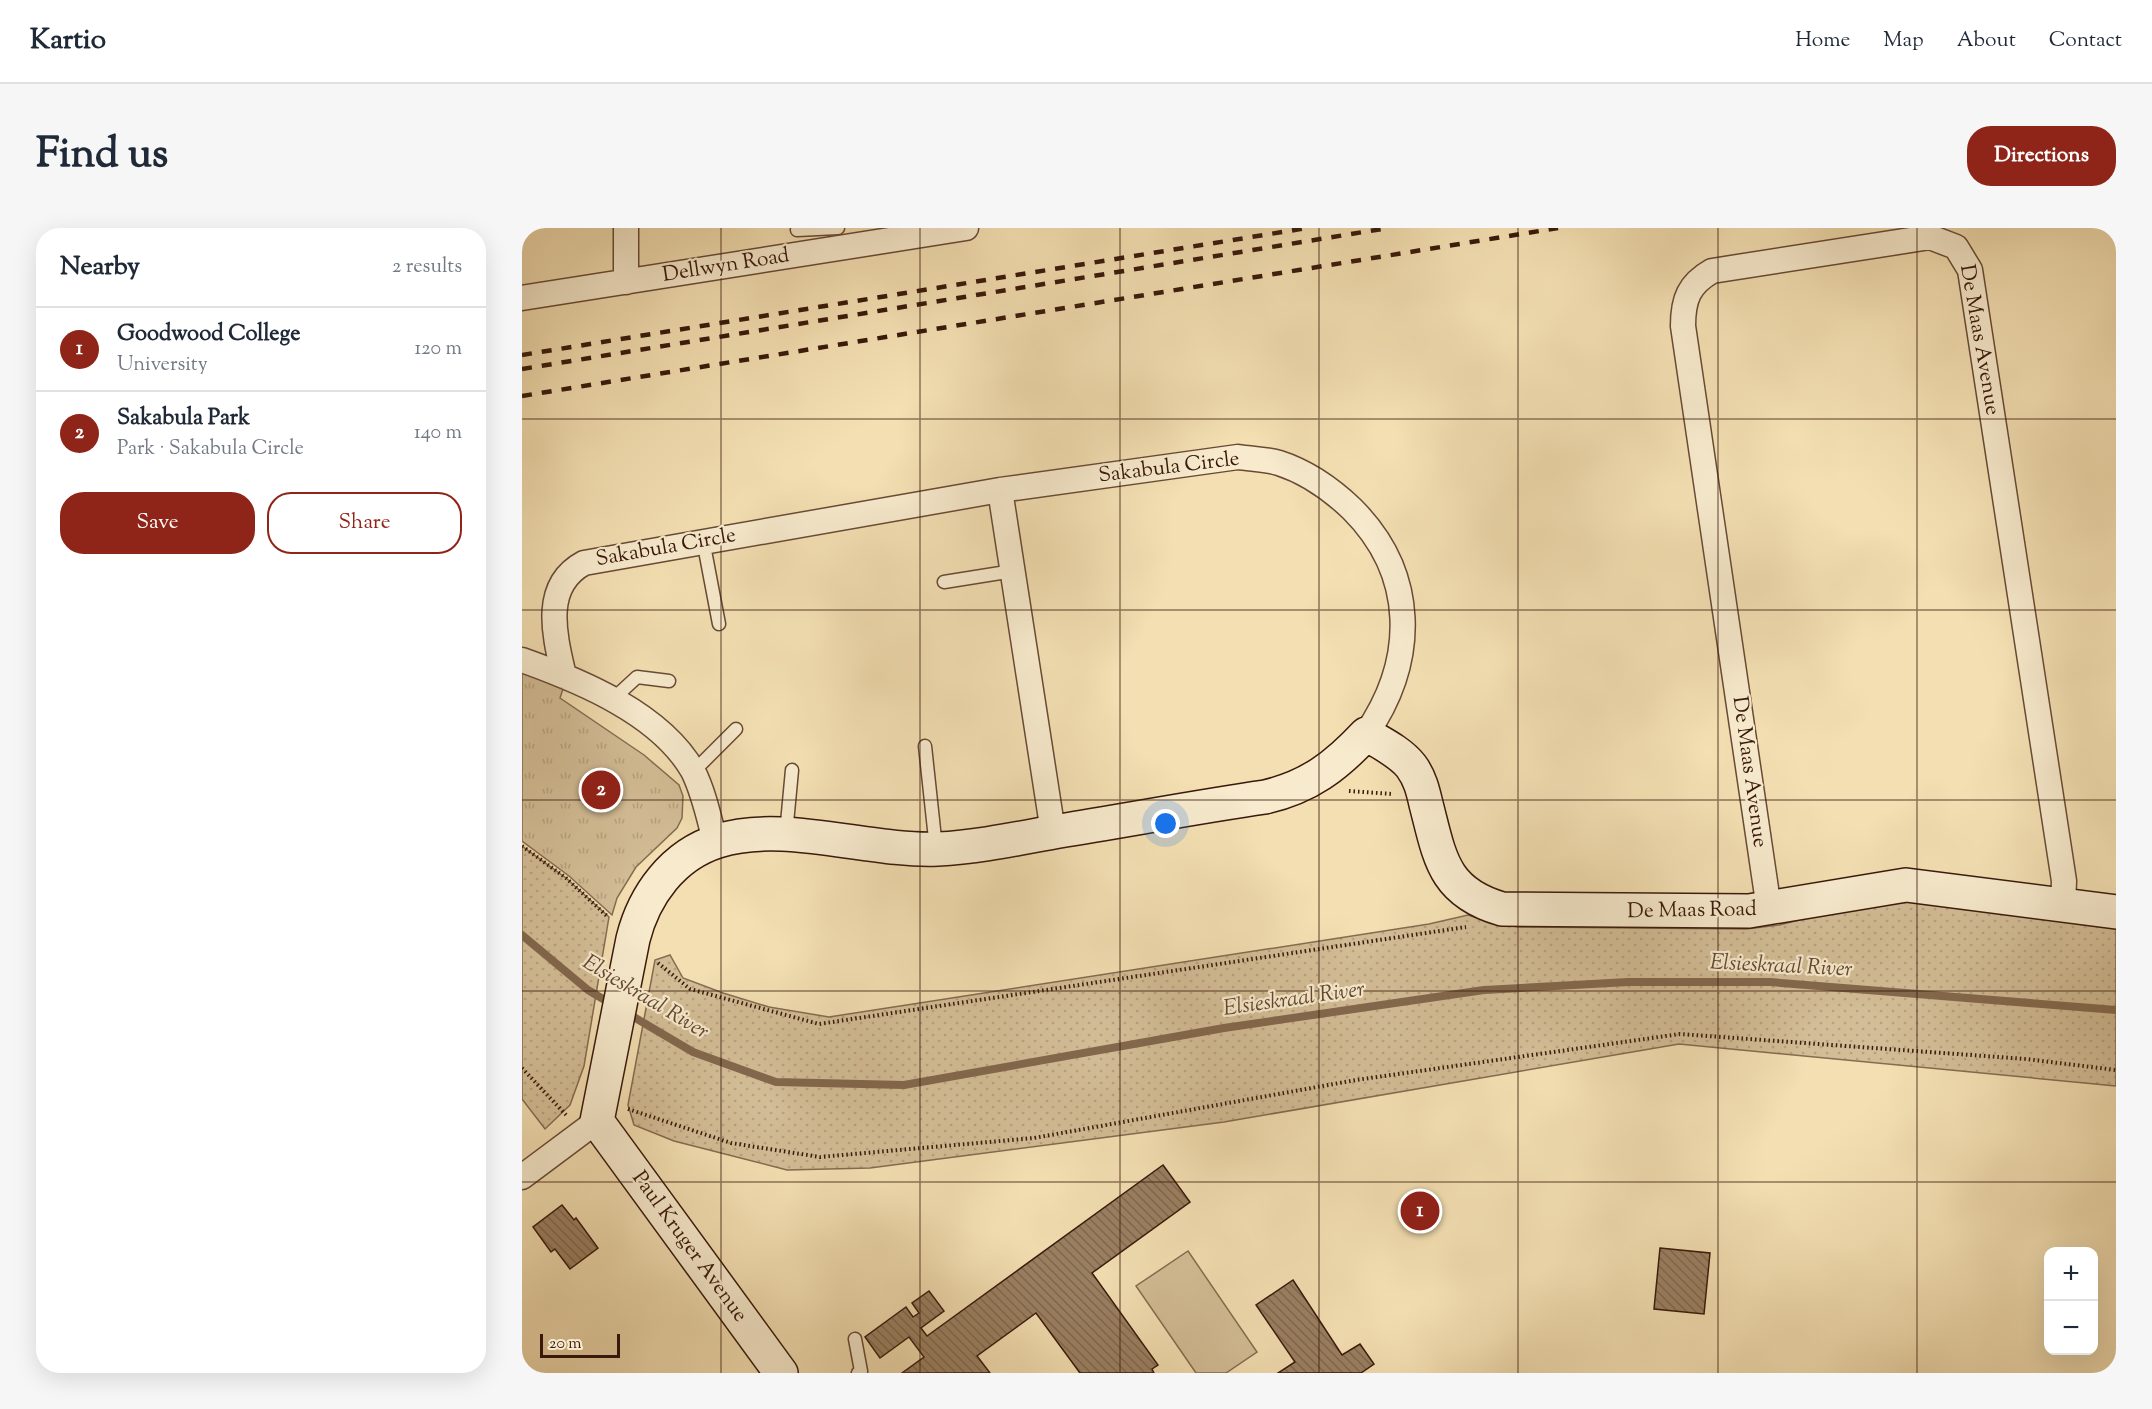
<!DOCTYPE html>
<html lang="en">
<head>
<meta charset="utf-8">
<style>
  :root { --surface:#fff; --page:#f6f6f7; --text:#1f2937; --muted:#747a83; --line:#e0e1e3; --accent:#8f2418 }
  body { margin:0; font-family:"Sorts Mill Goudy",serif; background:var(--page); color:var(--text) }
  .controls { position:absolute; right:18px; bottom:18px; display:grid; overflow:hidden; border-radius:12px; box-shadow:0 6px 24px #0002 }
  .controls button { width:54px; height:54px; display:grid; place-items:center; padding:0; border:0; border-bottom:2px solid var(--line); background:var(--surface); color:var(--text); font:30px sans-serif }
  .scale { position:absolute; left:18px; bottom:15px; width:80px; box-sizing:border-box; padding-left:6px; border:3px solid #39190b; border-top:0; font-size:16px; line-height:21px; white-space:nowrap; color:#39190b; -webkit-text-stroke:4px #f7eacd; paint-order:stroke }
  .you { position:absolute; left:644px; top:596px; width:21px; height:21px; margin:-15px; border:4px solid #fff; border-radius:50%; background:#1a73e8; box-shadow:0 0 0 9px #1a73e833 }
  .badge { display:grid; place-items:center; width:39px; height:39px; border-radius:50%; background:var(--accent); color:#fff; font-size:20px; font-weight:700 }
  .pin { position:absolute; translate:-50% -50%; border:3px solid #fff; box-shadow:0 2px 6px #0006 }
  .list { margin:0; padding:0; list-style:none }
  h2 { display:flex; justify-content:space-between; align-items:center; height:78px; margin:0; padding:0 24px; font-size:26px }
  h2 small { font-size:20px; font-weight:400; color:var(--muted) }
  .list li { display:grid; grid-template-columns:39px 1fr auto; gap:18px; align-items:center; box-sizing:border-box; height:84px; padding:0 24px; border-top:2px solid var(--line) }
  .list b { display:block; font-size:22px; white-space:nowrap }
  .list p { margin:0; font-size:20px; white-space:nowrap; color:var(--muted) }
  .list em { font-size:20px; font-style:normal; color:var(--muted) }
  .actions { display:flex; gap:12px; padding:18px 24px }
  .actions a { flex:1; padding:14px 0; border:2px solid var(--accent); border-radius:24px; text-align:center; font-size:21px; color:var(--accent) }
  .actions .main { background:var(--accent); color:#fff }
  .map { position:relative; flex:none; width:1594px; height:1145px; overflow:hidden; border-radius:24px }
  header { display:flex; align-items:center; gap:36px; box-sizing:border-box; height:84px; padding:0 30px; background:var(--surface); border-bottom:2px solid var(--line) }
  header strong { font-size:28px }
  nav { display:flex; gap:33px; margin-inline-start:auto; font-size:21px }
  .intro { display:flex; align-items:center; justify-content:space-between; box-sizing:border-box; height:144px; padding:0 36px }
  h1 { margin:0; font-size:42px }
  .button { padding:15px 27px; border-radius:24px; background:var(--accent); color:#fff; font-size:21px; font-weight:700 }
  main { display:flex; gap:36px; padding:0 36px }
  aside { flex:1; background:var(--surface); border-radius:24px; box-shadow:0 6px 24px #0002 }
  .map>svg:first-child { display:block }
  .grass { fill:url(#grass-dots); stroke:#866b50; stroke-width:1.5 }
  .park { fill:url(#park-tufts); stroke:#866b50; stroke-width:1.5 }
  .garden { fill:#d3bd96; stroke:#866b50; stroke-width:1.5 }
  .lines { fill:none; stroke-linecap:round; stroke-linejoin:round }
  .stream { stroke:#83684d; stroke-width:8 }
  .building { fill:url(#building-back-hatch); stroke:#39190b; stroke-width:1.5 }
  .lane-casing { stroke:#684a35; stroke-width:15 }
  .street-casing { stroke:#684a35; stroke-width:27 }
  .secondary-casing { stroke:#39190b; stroke-width:36 }
  .path { stroke:#39190b; stroke-width:4; stroke-dasharray:1.5 3; stroke-linecap:butt }
  .lane { stroke:#f7eacd; stroke-width:12 }
  .street { stroke:#f7eacd; stroke-width:24 }
  .secondary { stroke:#f7eacd; stroke-width:33 }
  .rail { stroke:#39190b; stroke-width:4.5; stroke-dasharray:10 10; stroke-linecap:butt }
  .grid { fill:none; stroke:#39190b; stroke-width:1.5; stroke-opacity:0.55 }
  .labels { text-anchor:middle; dominant-baseline:central; stroke-width:4.5; stroke-linejoin:round; paint-order:stroke }
  .street-label { font-size:21px; fill:#39190b; stroke:#f7eacd }
  .water-label { font-size:22px; font-style:italic; fill:#644732; stroke:#f7eacd }
</style>
</head>
<body>
<header>
<strong>Kartio</strong>
<nav><a>Home</a><a>Map</a><a>About</a><a>Contact</a></nav>
</header>
<div class="intro"><h1>Find us</h1><a class="button">Directions</a></div>
<main>
<aside>
<h2>Nearby<small>2 results</small></h2>
<ul class="list">
<li><span class="badge">1</span><div><b>Goodwood College</b><p>University</p></div><em>120 m</em></li>
<li><span class="badge">2</span><div><b>Sakabula Park</b><p>Park · Sakabula Circle</p></div><em>140 m</em></li>
</ul>
<div class="actions"><a class="main">Save</a><a>Share</a></div>
</aside>
<div class="map">
<svg width="1594" height="1145" viewBox="0 0 1594 1145">
  <defs>
    <pattern id="grass-dots" width="8" height="8" patternUnits="userSpaceOnUse" patternTransform="scale(1.5)"><rect width="8" height="8" fill="#d3bd96"/><path d="M2 2h.1M6 6h.1" fill="none" stroke="#b6a280" stroke-width="1.8" stroke-linecap="round"/></pattern>
    <pattern id="park-tufts" width="24" height="20" patternUnits="userSpaceOnUse" patternTransform="scale(1.5)"><rect width="24" height="20" fill="#d3bd96"/><path d="M3 7l-1-3M5 7V3M7 7l1-3M15 17l-1-3M17 17v-4M19 17l1-3" fill="none" stroke="#b6a280"/></pattern>
    <pattern id="building-back-hatch" width="6" height="6" patternUnits="userSpaceOnUse" patternTransform="scale(1.5)"><rect width="6" height="6" fill="#9a8062"/><path d="M-1 5l2 2M0 0l6 6M5-1l2 2" fill="none" stroke="#7f684f"/></pattern>
  </defs>
  <rect width="100%" height="100%" fill="#f3dfb2"/>
  <filter id="stains"><feTurbulence type="fractalNoise" baseFrequency=".00333" numOctaves="4"/><feColorMatrix values="0 0 0 0 .2 0 0 0 0 .09 0 0 0 0 .02 0 0 0 .5 -.17"/></filter>
  <radialGradient id="worn" r=".72"><stop offset=".6" stop-color="#630" stop-opacity="0"/><stop offset="1" stop-color="#630" stop-opacity=".3"/></radialGradient>
  <!-- grass -->
  <path class="grass" d="M0,618L44,650L87,689L62,838L48,877L23,901L0,871Z
    M1389,670L1594,696V858L1157,816L702,894L348,940L265,942L152,913L112,897L106,877L133,732L148,727L161,750L201,765L247,779L307,789L907,696L946,687L972,695L996,699L1224,701L1257,697L1333,678Z"/>
  <!-- park -->
  <path class="park" d="M0,443L41,461L38,470L122,527L157,557L161,568L160,590L155,600L114,639L95,670L90,687L47,648L0,613Z"/>
  <!-- garden -->
  <path class="garden" d="M666,1023L735,1124L704,1145H674L614,1058Z"/>
  <g class="lines">
    <!-- stream -->
    <path class="stream" d="M0,707L66,762L91,777
      M105,785L171,824L254,854L382,857L702,800L962,762L1106,754H1248L1594,782"/>
  </g>
  <!-- building -->
  <path class="building" d="M641,937L668,974L570,1045L636,1137L630,1141L632,1145H558L514,1085L455,1128L468,1145H380L402,1129L387,1109L358,1130L343,1109L384,1079L391,1089L397,1085L390,1075L407,1063L422,1083L399,1100L405,1108Z
    M40,977L52,992L54,990L76,1020L48,1041L33,1021L29,1024L11,999Z
    M1138,1020L1188,1025L1182,1086L1132,1081Z
    M771,1052L820,1127L838,1116L852,1136L839,1145H756L773,1134L734,1077Z"/>
  <g class="lines">
    <defs>
      <path id="lane" d="M275,2L316,0
        M181,312L197,396
        M422,354L491,343
        M90,472L115,449L147,453
        M403,518L414,620
        M171,544L214,501
        M264,606L270,542
        M333,1111L339,1143L336,1145"/>
      <path id="street" d="M104,0V54
        M0,70L444,0
        M478,262L531,604
        M0,432C59,453 139,486 171,543C182,565 187,590 193,613
        M42,448C33,409 19,358 62,335L478,262L716,229C729,231 744,231 757,235C785,244 809,261 830,281C895,346 895,432 844,506
        M1247,681L1161,98C1161,71 1167,56 1190,43L1408,9L1434,19L1448,42L1542,653L1541,677
        M0,949L75,893"/>
      <path id="secondary" d="M259,1145L75,893L111,711C122,667 151,627 196,613C260,592 348,624 416,621C457,619 498,610 537,603C606,592 674,579 743,569C787,559 814,538 844,506C859,515 878,524 889,538C898,550 901,563 904,576C918,630 921,664 980,681L1227,683L1384,657L1594,684"/>
    </defs>
    <!-- lane casing -->
    <use href="#lane" class="lane-casing"/>
    <!-- street casing -->
    <use href="#street" class="street-casing"/>
    <!-- secondary casing -->
    <use href="#secondary" class="secondary-casing"/>
    <!-- path -->
    <path class="path" d="M827,563L870,566
      M0,618L44,650L86,689
      M136,735L168,761L297,796L944,699
      M0,840L44,887
      M106,881L209,915L298,929L512,910L834,852L1158,806L1504,831L1594,842"/>
    <!-- lane -->
    <use href="#lane" class="lane"/>
    <!-- street -->
    <use href="#street" class="street"/>
    <!-- secondary -->
    <use href="#secondary" class="secondary"/>
    <!-- rail -->
    <path class="rail" d="M0,127L785,0
      M0,141L866,0
      M0,168L1036,0"/>
  </g>
  <!-- grid -->
  <path class="grid" d="M199,0V1145M398,0V1145M598,0V1145M797,0V1145M996,0V1145M1196,0V1145M1395,0V1145M0,191H1594M0,382H1594M0,572H1594M0,763H1594M0,954H1594"/>
  <g class="labels">
    <!-- street labels -->
    <g class="street-label">
      <text transform="translate(204 38) rotate(-9)">Dellwyn Road</text>
      <text transform="translate(1457 112) rotate(80)">De Maas Avenue</text>
      <text transform="translate(647 240) rotate(-7)">Sakabula Circle</text>
      <text transform="translate(144 320) rotate(-10)">Sakabula Circle</text>
      <text transform="translate(1227 544) rotate(82)">De Maas Avenue</text>
      <text transform="translate(1170 683) rotate(-1)">De Maas Road</text>
      <text transform="translate(167 1019) rotate(54)">Paul Kruger Avenue</text>
    </g>
    <!-- water labels -->
    <g class="water-label">
      <text transform="translate(1259 739) rotate(3)">Elsieskraal River</text>
      <text transform="translate(123 770) rotate(31)">Elsieskraal River</text>
      <text transform="translate(772 772) rotate(-8)">Elsieskraal River</text>
    </g>
  </g>
  <rect width="100%" height="100%" filter="url(#stains)"/>
  <rect width="100%" height="100%" fill="url(#worn)"/>
</svg>
<div class="controls">
<button>+</button>
<button>−</button>
</div>
<div class="scale">20 m</div>
<div class="you"></div>
<div class="pin badge" style="left:898px;top:983px">1</div>
<div class="pin badge" style="left:79px;top:562px">2</div>
</div>
</main>
</body>
</html>
